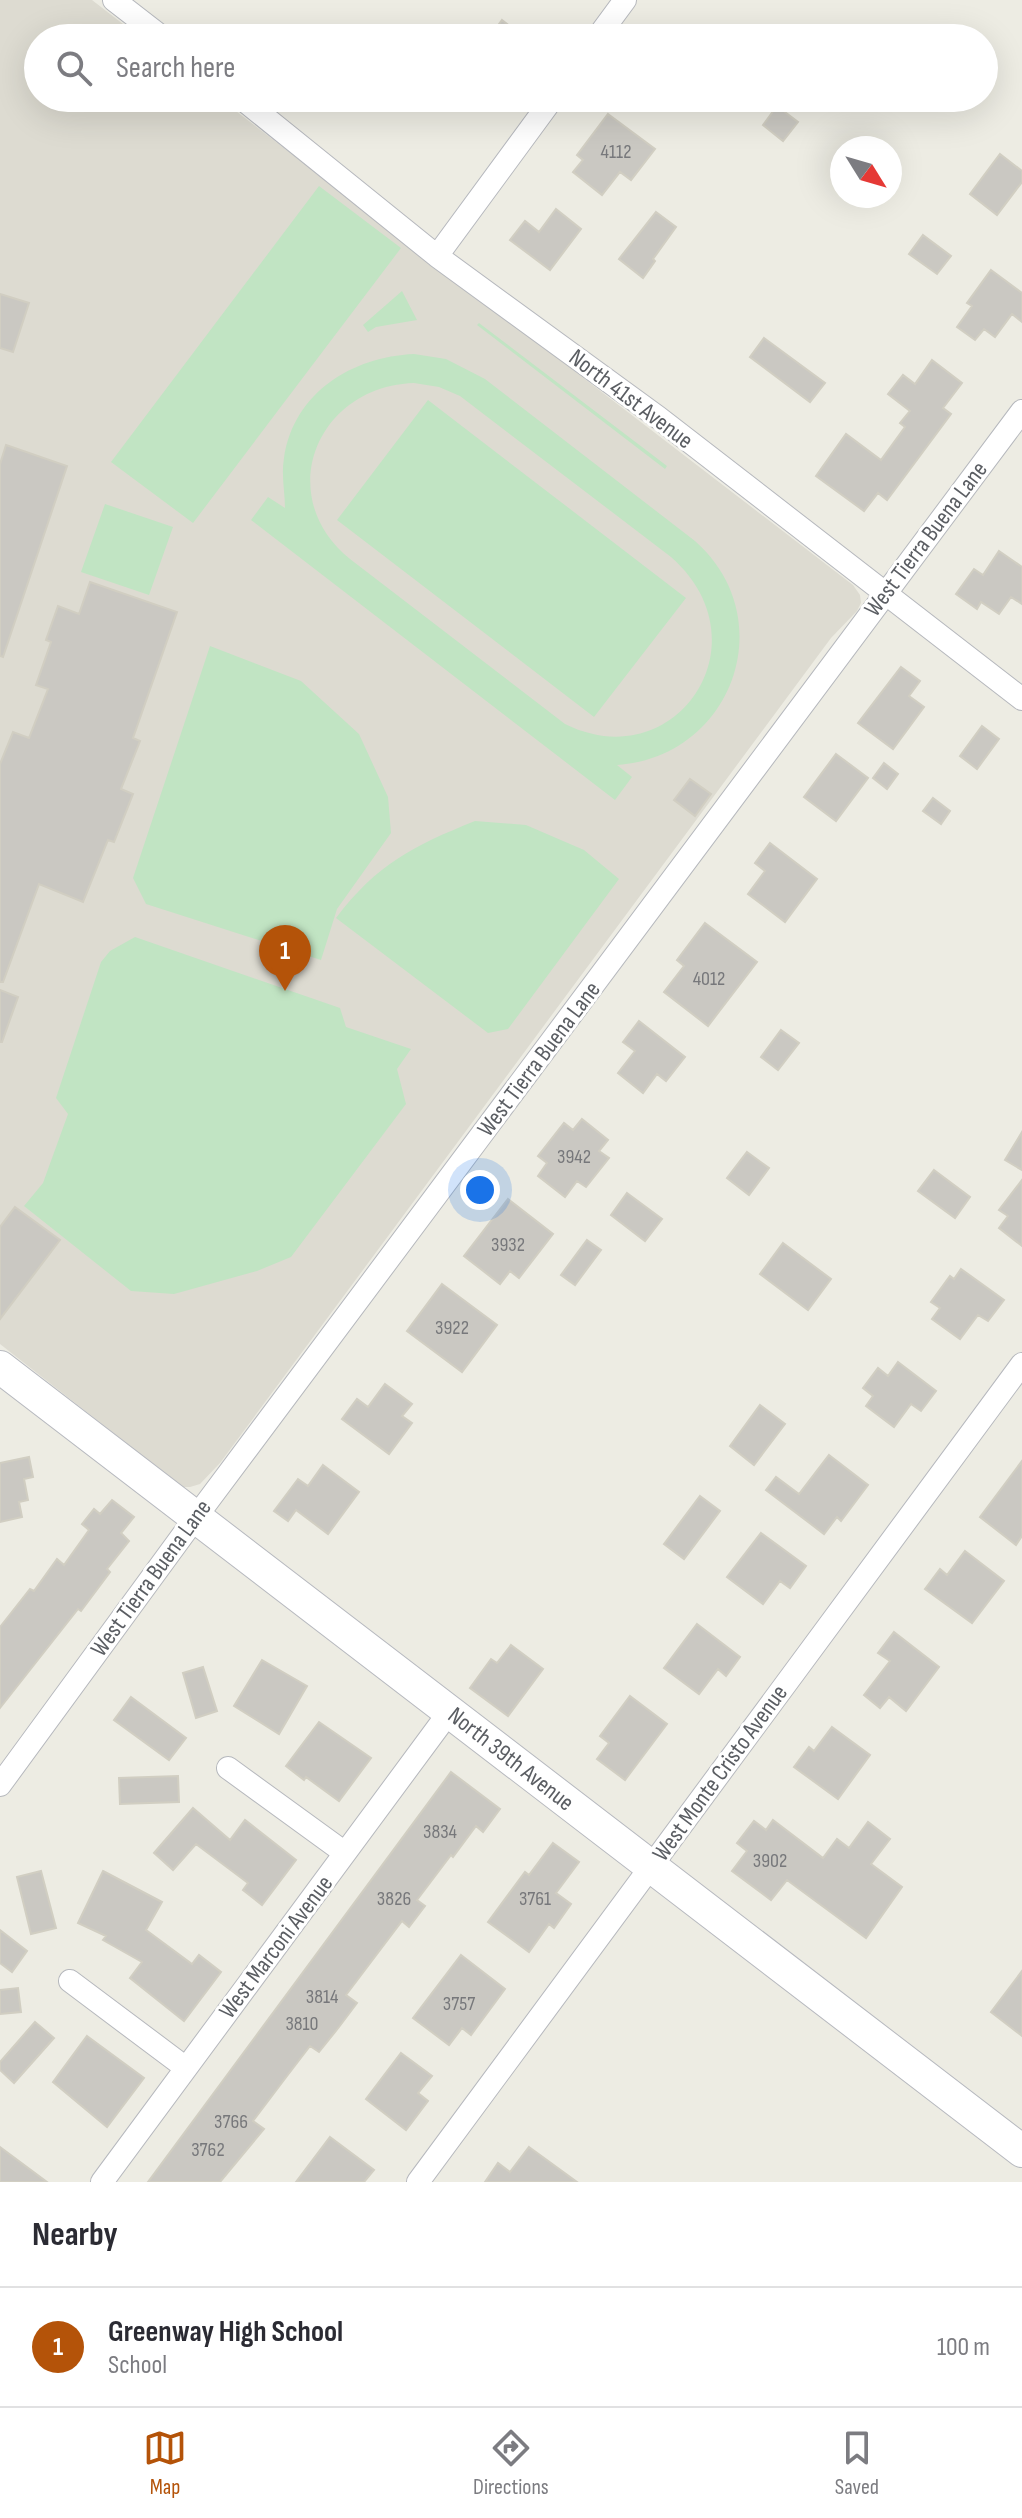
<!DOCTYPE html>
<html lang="en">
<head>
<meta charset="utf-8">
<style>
  :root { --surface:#fff; --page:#f2f2f3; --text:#2b2b33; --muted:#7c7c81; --line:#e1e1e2; --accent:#b45309 }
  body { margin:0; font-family:"Sofia Sans Condensed",sans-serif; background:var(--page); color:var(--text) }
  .compass { position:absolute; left:830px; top:136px; width:72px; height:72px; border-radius:50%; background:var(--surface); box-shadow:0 8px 32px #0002; rotate:127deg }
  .you { position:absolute; left:480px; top:1190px; width:28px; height:28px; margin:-20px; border:6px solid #fff; border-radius:50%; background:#1a73e8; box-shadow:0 0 0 12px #1a73e833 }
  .badge { display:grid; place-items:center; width:52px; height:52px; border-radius:50%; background:var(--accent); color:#fff; font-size:26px; font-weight:700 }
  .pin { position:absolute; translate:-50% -66px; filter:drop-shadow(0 2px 4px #0008) }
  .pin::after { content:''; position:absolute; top:42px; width:28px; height:24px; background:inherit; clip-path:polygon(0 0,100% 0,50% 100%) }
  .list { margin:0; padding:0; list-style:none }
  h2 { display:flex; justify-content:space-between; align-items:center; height:104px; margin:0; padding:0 32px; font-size:34px }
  h2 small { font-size:26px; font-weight:400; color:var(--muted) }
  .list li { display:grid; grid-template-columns:52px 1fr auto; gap:24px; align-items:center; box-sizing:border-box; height:120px; padding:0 32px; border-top:2px solid var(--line) }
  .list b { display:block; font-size:30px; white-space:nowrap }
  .list p { margin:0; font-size:26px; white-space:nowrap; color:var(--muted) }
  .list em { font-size:26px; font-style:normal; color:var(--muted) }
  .icon { flex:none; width:44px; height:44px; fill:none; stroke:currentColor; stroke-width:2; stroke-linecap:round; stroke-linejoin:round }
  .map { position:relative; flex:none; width:1022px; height:2182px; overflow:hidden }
  .search { position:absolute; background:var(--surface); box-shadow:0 8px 32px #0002; left:24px; right:24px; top:24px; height:88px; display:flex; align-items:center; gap:20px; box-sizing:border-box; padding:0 28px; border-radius:44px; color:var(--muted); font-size:30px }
  .sheet { height:224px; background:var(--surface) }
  nav { display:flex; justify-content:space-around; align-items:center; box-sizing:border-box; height:112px; border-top:2px solid var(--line); background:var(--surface); font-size:22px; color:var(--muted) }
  nav a { display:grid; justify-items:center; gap:4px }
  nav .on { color:var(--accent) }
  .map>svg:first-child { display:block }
  .education { fill:#dddbd1 }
  .green { fill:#c1e4c3; fill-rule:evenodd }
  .building { fill:#cac8c2; stroke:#d1cec2; stroke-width:2 }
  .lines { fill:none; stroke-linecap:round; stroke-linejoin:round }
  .street-casing { stroke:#b6b8bd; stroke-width:24 }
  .secondary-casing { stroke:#b7b9bf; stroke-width:34 }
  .street { stroke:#fff; stroke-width:22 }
  .secondary { stroke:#fff; stroke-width:32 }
  .labels { text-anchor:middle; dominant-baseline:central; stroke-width:6; stroke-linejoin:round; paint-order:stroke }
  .number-label { font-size:20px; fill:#77787b }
  .street-label { font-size:24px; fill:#5b5e63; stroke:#fff }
</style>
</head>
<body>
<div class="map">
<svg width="1022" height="2182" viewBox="0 0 1022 2182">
  <rect width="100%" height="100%" fill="#edece3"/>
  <!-- education -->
  <path class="education" d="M0,0H92L141,38H38V98H219L853,585L860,595L861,603L857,611L831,638L220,1463L200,1484L190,1487H182L0,1344Z"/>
  <!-- green -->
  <path class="green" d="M319,186L401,248L193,523L111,462Z
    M402,291L417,320L376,327L368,332L363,325Z
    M479,323L667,466L665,469L477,325Z
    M414,354L446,359L485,379L695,541C783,619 732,757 617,765L632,777L615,800L251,520L268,497L285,508C285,492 281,475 284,458C294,392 352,357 414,354ZM414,383L439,387L460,396L671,557C768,642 676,779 565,724L350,559C272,496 317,386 414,383Z
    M428,400L686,598L594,717L337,520Z
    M105,504L173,527L149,595L81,572Z
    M210,646L301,681L359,734L388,797L391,833L337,909L321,960L146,904L133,878Z
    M475,821L526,825L584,850L619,879L508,1029L488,1033L336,918C377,864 413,846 475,821Z
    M135,937L340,1008L346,1027L411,1049L397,1069L406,1104L291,1257L257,1271L174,1294L131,1291L24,1206L43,1183L68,1114L56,1098L101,962L110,951Z"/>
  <!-- building -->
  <path class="building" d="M502,20L525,38H489Z
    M777,106L798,122L783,141L763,125Z
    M608,114L655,149L631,180L620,172L602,195L573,172L583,160L577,155Z
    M1000,154L1022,171V182L997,215L970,194Z
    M556,209L581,229L550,270L510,240L525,221L539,232Z
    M656,212L676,227L653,259L655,261L643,278L619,259Z
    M923,235L951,256L937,274L909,254Z
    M991,270L1022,293V322L1012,314L995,337L984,329L975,340L957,327L972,306L967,303Z
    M0,294L29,303L13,352L0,348Z
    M764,338L825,383L810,402L750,357Z
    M932,360L962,383L943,408L951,414L887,500L878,493L864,511L816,476L846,434L881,460L905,427L900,423L910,411L888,394L903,375L915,384Z
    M6,445L67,466L3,657L0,656V464Z
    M999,551L1022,567V604L1011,597L999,614L981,602L977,609L956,594L974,569L983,575Z
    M90,582L177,612L133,738L140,741L121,789L133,794L114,842L108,840L83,902L39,884L3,982H0V764L13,732L29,738L48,689L36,685L51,642L46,640L58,606L79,614Z
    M901,667L920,681L909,696L924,707L893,749L858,723Z
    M982,726L999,739L977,769L960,756Z
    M836,754L868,778L836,821L804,797Z
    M884,763L898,774L887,789L873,778Z
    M690,779L711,794L695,816L674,800Z
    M933,798L950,811L941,824L923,811Z
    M770,843L817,879L785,922L748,894L765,871L755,863Z
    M705,923L757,962L708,1026L664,992L684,966L677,960Z
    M0,990L18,997L2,1042H0Z
    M639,1021L685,1057L666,1081L657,1074L643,1093L618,1073L635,1051L623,1042Z
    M781,1030L799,1043L778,1070L761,1057Z
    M582,1119L608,1140L599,1151L609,1158L586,1187L577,1181L565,1197L538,1176L547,1163L538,1156L564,1123L573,1130Z
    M1022,1132V1170L1005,1160Z
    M747,1152L769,1168L749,1195L727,1178Z
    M934,1170L970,1197L955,1218L918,1191Z
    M1022,1180V1246L999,1228L1008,1216L999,1210Z
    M627,1193L662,1219L645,1241L611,1215Z
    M508,1199L553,1234L519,1278L510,1271L500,1284L464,1256Z
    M15,1207L60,1240L0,1319V1227Z
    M587,1240L601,1250L575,1285L561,1275Z
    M783,1243L831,1279L808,1310L760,1274Z
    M961,1269L1004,1300L988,1321L978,1315L960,1339L932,1319L940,1308L931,1302L950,1276L954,1279Z
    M442,1284L497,1325L462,1372L407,1331Z
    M898,1362L936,1391L921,1411L911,1404L894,1427L866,1406L873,1396L863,1388L878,1368L888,1376Z
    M385,1384L412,1404L402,1416L412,1423L389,1454L342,1419L357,1399L368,1407Z
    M760,1405L785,1424L754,1465L730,1446Z
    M829,1455L868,1485L841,1521L837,1517L824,1534L766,1490L776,1477L799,1494Z
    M29,1457L33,1477L24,1479L28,1500L19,1502L22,1517L0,1522V1463Z
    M1022,1461V1536L1016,1545L980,1517Z
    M323,1465L359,1492L328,1534L296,1510L288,1521L274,1511L298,1479L308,1486Z
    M700,1496L720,1511L684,1559L664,1544Z
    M112,1500L134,1517L121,1533L129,1541L107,1569L110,1572L81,1611L78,1609L0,1708V1627L30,1589L34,1591L57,1559L64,1565L89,1530L82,1524L94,1509L100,1514Z
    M761,1533L806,1566L790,1588L780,1581L763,1604L727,1577Z
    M965,1551L1004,1581L972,1623L925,1589L940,1569L947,1575Z
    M697,1624L740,1657L726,1676L718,1669L699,1694L664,1668Z
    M894,1632L939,1667L906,1711L889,1697L880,1708L864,1695L890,1661L878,1653Z
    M511,1645L543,1669L508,1716L470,1688L491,1659L497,1663Z
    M262,1660L307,1686L279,1734L234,1706Z
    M203,1667L217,1711L196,1718L183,1673Z
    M630,1696L667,1724L625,1780L597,1759L609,1743L600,1736Z
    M131,1697L186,1738L169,1760L114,1720Z
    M319,1722L371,1758L339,1801L306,1777L304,1780L286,1766Z
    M832,1727L870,1755L838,1799L794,1767L809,1747L814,1751Z
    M451,1772L500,1809L483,1832L476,1826L453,1857L451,1855L417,1900L425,1906L409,1927L402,1921L346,1995L357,2003L339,2027L319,2052L310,2046L287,2076L253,2121L264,2129L220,2182H148Z
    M178,1776L179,1802L120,1804L119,1778Z
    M193,1808L230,1840L245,1820L296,1860L262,1905L243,1890L248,1883L196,1844L173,1870L154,1853Z
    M773,1820L823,1858L837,1839L849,1848L868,1822L890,1839L871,1864L902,1887L866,1938L787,1880L771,1900L732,1871L747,1851L737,1843L754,1821L766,1830Z
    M553,1843L579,1862L556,1893L571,1904L554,1928L549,1924L529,1952L488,1922L525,1872L529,1875Z
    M41,1871L56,1928L31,1934L17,1877Z
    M103,1871L162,1902L146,1930L192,1964L199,1955L221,1972L184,2021L130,1978L142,1962L103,1940L106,1936L78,1923Z
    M0,1930L27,1951L12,1972L0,1963Z
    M461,1955L505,1989L471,2035L462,2028L449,2045L413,2018Z
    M1022,1971V2036L991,2012Z
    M18,1988L21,2012L0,2014V1990Z
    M35,2022L54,2038L14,2083L0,2070V2062Z
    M87,2036L144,2078L107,2127L53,2082Z
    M401,2053L432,2076L418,2093L428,2101L406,2130L366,2099Z
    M330,2137L374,2170L364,2182H296Z
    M0,2147L47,2182H0Z
    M529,2147L577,2182H485L498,2163L510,2172Z"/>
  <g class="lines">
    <defs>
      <path id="street" d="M114,0L163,38
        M597,38L625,0
        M241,98L437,256L659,418L1022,699
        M437,256L553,98
        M228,1768L345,1853
        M0,1785L196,1517L1022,411
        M70,1981L186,2068
        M102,2182L450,1711
        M418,2182L1022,1364"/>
      <path id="secondary" d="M0,1367L1022,2151"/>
    </defs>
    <!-- street casing -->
    <use href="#street" class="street-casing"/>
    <!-- secondary casing -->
    <use href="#secondary" class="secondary-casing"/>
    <!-- street -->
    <use href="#street" class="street"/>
    <!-- secondary -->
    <use href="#secondary" class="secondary"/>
  </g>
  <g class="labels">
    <!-- number labels -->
    <g class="number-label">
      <text x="616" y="152">4112</text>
      <text x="709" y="979">4012</text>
      <text x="574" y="1157">3942</text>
      <text x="508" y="1245">3932</text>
      <text x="452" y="1328">3922</text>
      <text x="440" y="1832">3834</text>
      <text x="770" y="1861">3902</text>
      <text x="394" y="1899">3826</text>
      <text x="535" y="1899">3761</text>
      <text x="322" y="1997">3814</text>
      <text x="459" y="2004">3757</text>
      <text x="302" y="2024">3810</text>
      <text x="231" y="2122">3766</text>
      <text x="208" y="2150">3762</text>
    </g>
    <!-- street labels -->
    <g class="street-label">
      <text transform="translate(631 399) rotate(37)">North 41st Avenue</text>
      <text transform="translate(926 539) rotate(-53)">West Tierra Buena Lane</text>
      <text transform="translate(539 1059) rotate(-53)">West Tierra Buena Lane</text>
      <text transform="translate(151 1578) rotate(-54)">West Tierra Buena Lane</text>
      <text transform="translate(511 1759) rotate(38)">North 39th Avenue</text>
      <text transform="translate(720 1773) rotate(-54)">West Monte Cristo Avenue</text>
      <text transform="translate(276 1947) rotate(-53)">West Marconi Avenue</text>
    </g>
  </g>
</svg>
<svg class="compass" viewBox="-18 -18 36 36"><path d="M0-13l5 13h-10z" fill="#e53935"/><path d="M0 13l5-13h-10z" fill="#7c7c81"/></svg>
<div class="you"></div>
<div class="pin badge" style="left:285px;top:991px">1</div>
<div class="search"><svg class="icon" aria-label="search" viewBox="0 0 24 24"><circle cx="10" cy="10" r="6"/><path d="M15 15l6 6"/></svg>Search here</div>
</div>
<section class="sheet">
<h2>Nearby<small></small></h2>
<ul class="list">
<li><span class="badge">1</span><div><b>Greenway High School</b><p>School</p></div><em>100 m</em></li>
</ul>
</section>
<nav>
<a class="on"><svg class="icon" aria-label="map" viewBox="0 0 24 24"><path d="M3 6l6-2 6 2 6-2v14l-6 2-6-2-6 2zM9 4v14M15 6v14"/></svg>Map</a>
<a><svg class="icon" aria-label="directions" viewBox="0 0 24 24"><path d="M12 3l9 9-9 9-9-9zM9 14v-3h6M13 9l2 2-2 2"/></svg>Directions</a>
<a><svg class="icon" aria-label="saved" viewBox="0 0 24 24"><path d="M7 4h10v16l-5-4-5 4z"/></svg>Saved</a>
</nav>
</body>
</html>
